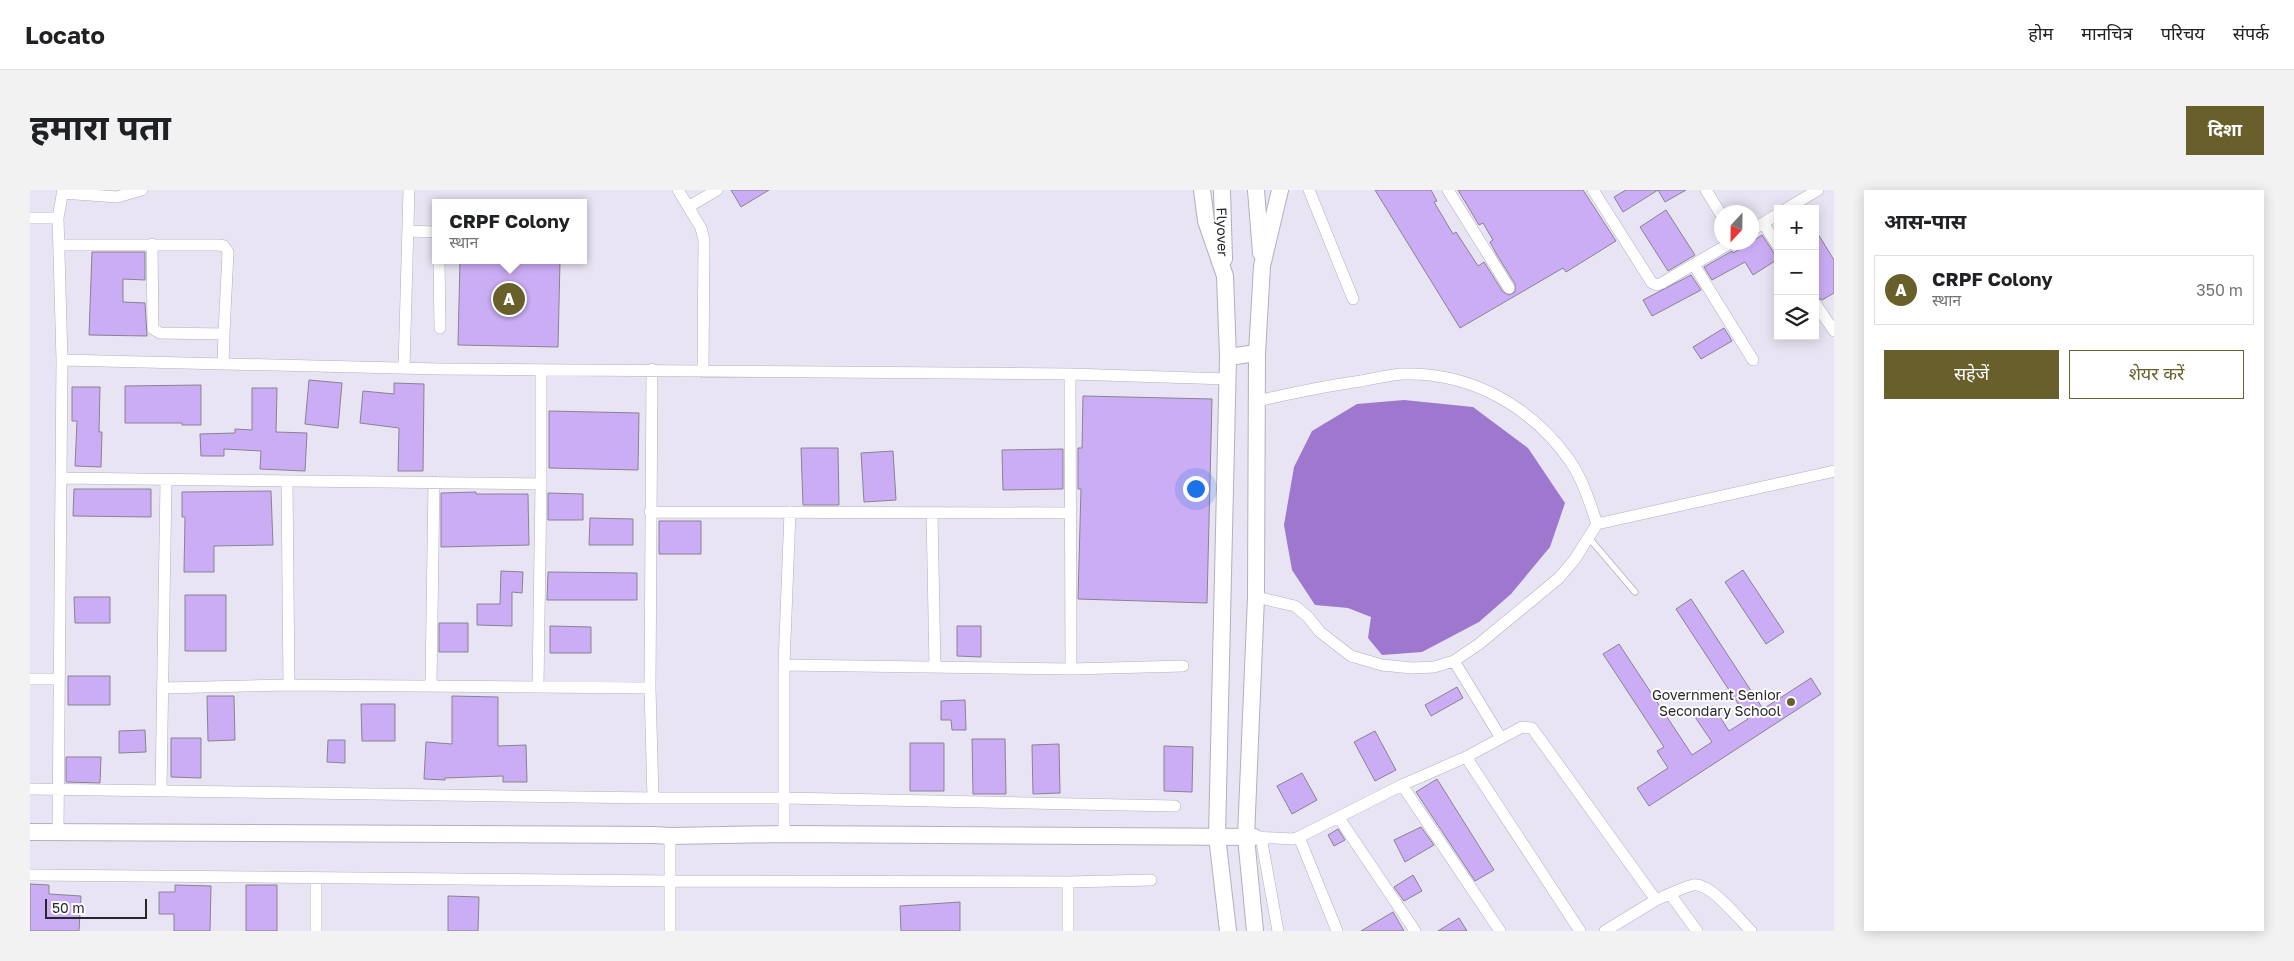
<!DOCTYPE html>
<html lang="hi">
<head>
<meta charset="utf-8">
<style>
  :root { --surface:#fff; --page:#f2f2f2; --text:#202124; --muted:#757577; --line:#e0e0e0; --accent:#695f2b }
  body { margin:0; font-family:"Golos Text","Noto Sans Devanagari",sans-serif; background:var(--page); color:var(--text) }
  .controls { position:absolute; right:15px; top:15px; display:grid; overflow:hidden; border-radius:0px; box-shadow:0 2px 12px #0003 }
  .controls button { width:45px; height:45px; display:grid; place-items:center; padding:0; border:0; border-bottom:1px solid var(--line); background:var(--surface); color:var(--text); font:25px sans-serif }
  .compass { position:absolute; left:1684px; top:15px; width:45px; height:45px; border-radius:50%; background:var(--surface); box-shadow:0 2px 12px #0003; rotate:202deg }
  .scale { position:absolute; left:15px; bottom:12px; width:102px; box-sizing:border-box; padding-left:5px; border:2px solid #28262b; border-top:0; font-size:14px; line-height:18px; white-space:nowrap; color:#28262b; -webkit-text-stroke:4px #fff; paint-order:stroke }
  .you { position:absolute; left:1165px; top:298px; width:18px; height:18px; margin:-12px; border:4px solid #fff; border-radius:50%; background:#1a73e8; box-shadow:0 0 0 8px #1a73e833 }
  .badge { display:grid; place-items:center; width:32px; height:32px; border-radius:50%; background:var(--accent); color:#fff; font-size:16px; font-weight:700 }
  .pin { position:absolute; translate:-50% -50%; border:2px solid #fff; box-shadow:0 1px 5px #0006 }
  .popup { position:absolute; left:402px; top:9px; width:155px; height:65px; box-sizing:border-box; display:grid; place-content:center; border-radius:0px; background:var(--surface); filter:drop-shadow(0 1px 4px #0005); font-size:16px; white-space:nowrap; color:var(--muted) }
  .popup b { font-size:19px; color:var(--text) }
  .popup::after { content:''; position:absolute; left:50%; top:100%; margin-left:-10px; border:10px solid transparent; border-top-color:var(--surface) }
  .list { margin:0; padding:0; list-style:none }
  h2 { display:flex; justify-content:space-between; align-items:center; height:65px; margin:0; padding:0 20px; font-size:21px }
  h2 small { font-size:16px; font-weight:400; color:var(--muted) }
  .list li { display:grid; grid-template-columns:32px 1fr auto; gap:15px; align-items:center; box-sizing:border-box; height:70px; margin:0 10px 10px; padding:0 10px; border:1px solid var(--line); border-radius:0px }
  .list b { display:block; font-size:19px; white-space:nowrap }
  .list p { margin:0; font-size:16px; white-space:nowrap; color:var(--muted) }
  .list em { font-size:16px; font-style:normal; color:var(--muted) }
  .actions { display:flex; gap:10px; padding:15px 20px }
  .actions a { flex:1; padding:11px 0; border:1px solid var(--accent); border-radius:0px; text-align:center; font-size:18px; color:var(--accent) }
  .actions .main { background:var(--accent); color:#fff }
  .icon { flex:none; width:28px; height:28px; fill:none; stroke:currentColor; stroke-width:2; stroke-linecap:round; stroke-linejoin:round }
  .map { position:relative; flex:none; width:1804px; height:741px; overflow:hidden; border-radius:0px }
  header { display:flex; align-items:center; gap:30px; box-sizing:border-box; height:70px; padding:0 25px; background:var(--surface); border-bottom:1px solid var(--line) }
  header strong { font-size:24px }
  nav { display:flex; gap:28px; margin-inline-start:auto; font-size:18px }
  .intro { display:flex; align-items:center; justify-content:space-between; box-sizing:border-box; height:120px; padding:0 30px }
  h1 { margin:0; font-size:35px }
  .button { padding:12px 22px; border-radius:0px; background:var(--accent); color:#fff; font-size:18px; font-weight:700 }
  main { display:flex; gap:30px; padding:0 30px }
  aside { flex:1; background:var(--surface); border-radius:0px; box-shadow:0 2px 12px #0003 }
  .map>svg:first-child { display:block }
  .water { fill:#9e78ce }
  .building { fill:#cbadf5; stroke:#888390 }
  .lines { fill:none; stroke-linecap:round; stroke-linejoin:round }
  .lane-casing { stroke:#b4aebd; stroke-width:7 }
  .street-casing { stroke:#b4aebd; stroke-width:12 }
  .secondary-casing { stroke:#b4aebd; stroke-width:18 }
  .lane { stroke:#fff; stroke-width:5.5 }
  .street { stroke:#fff; stroke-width:11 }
  .secondary { stroke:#fff; stroke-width:16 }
  .poi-dot { fill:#695f2b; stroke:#fff; stroke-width:2 }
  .labels { text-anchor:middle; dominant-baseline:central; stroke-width:4; stroke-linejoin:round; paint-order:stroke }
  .street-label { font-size:14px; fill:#28262b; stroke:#fff }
  .poi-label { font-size:14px; fill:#28262b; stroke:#fff; text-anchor:end }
</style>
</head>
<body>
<header>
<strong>Locato</strong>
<nav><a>होम</a><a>मानचित्र</a><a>परिचय</a><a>संपर्क</a></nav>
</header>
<div class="intro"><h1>हमारा पता</h1><a class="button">दिशा</a></div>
<main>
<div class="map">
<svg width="1804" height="741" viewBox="0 0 1804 741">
  <rect width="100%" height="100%" fill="#e9e4f3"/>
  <!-- water -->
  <path class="water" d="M1374,210L1443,217L1498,258L1535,313L1520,357L1481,404L1449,432L1392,462L1352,465L1338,448L1341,427L1318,418L1285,415L1262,380L1254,335L1264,277L1282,241L1327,214Z"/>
  <!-- building -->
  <path class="building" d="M701,0H739L711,17Z
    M1345,0H1401L1407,11L1404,12L1423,44L1426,42L1448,76L1454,72L1473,102L1479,105L1485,102V94L1467,65L1460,52L1463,50L1453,33L1449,35L1428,0H1553L1586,51L1536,82L1533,78L1430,138Z
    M1596,0H1628L1593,22L1584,7Z
    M1628,0H1656L1635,12Z
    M1636,20L1665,65L1638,81L1610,37Z
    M1785,39L1804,70V103L1792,110L1785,106Z
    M1732,45L1748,69L1723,85L1715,72L1682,90L1674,77L1702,61L1703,63L1722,52Z
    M62,62H115V90L93,89V112L115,113L117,146L59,145Z
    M430,70H530L528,157L428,155Z
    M1661,85L1671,100L1622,126L1613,110Z
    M1694,138L1702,151L1671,169L1663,157Z
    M279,190L312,193L308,238L275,234Z
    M364,193L394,194L393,281H368L369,238L330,233L333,201L364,204Z
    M171,195V235H152V233H95V196Z
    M42,197H70L69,242H72L71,277L45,276L47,231H42Z
    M222,198H247L246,242L277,243L275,281L230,279L231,261L194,259V266H171L170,244L205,243V239L222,240Z
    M1053,206L1182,209L1177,413L1048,409L1051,299H1048V258H1052Z
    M519,221L609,223L608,280L519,278Z
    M771,258H808L809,315H773Z
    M1033,259V299L973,300L972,260Z
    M863,261L866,310L834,312L831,263Z
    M44,299H121V327L43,326Z
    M241,301L243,355L184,356V382H154L155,327H152V302Z
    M446,302V304H498L499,355L411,357V303Z
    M518,303L553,304V330H518Z
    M560,328L603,329V355H559Z
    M629,331H671V364H629Z
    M1713,380L1754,442L1736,454L1695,392Z
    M471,381L493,382L492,403L482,402V436L447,435V414H470Z
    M518,382L607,383V410H517Z
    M155,405H196V461H155Z
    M44,407H80V433H45Z
    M1661,409L1733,519L1781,488L1791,504L1619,616L1607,598L1638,578L1627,561L1634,557L1573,464L1589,454L1662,565L1682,552L1665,527L1676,520L1683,516L1699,541L1718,529L1646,419Z
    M409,433H438V462H409Z
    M520,436L561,437V463H520Z
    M927,436H951V467L927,466Z
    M38,486H80V515H38Z
    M1427,497L1433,508L1401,526L1395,515Z
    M177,506H204L205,550L178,551Z
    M422,506L468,507V556L496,555L497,592H473V586L415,588V590L394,589L396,552L422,554Z
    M935,510L936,540H922L921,530H911V511Z
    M331,514H365V551H332Z
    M115,540L116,562L89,563V541Z
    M1345,541L1366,580L1345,591L1324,552Z
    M141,548H171V588L141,587Z
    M942,549H975L976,604H943Z
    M298,550H315V573L297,572Z
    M880,553H914V601H880Z
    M1029,554L1030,603L1003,604L1002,555Z
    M1134,556L1163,557L1162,602L1134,601Z
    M36,567H71L70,593L36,592Z
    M1272,583L1287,610L1262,624L1247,596Z
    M1407,589L1464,680L1445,691L1386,602Z
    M1391,637L1404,655L1375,672L1364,650Z
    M1308,639L1315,650L1304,656L1298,645Z
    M1383,685L1392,701L1374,711L1364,697Z
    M0,694L19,695V704L51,706L49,741H0Z
    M145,695L181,696L180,741H144V724H129V702H145Z
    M216,695H247V741H216Z
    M418,706L449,707L448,741H418Z
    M930,712V741H871L870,716Z
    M1363,722L1374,741H1331Z
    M1429,728L1437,741H1408Z"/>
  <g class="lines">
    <defs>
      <path id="lane" d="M1559,348L1605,402"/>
      <path id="street" d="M648,0L671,38L674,50L673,182
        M1279,0L1323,109
        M1418,0L1479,98
        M1563,0L1622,93L1627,95L1632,93L1702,52
        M1676,0L1692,26
        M32,3L87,7L112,0
        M658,17L687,0
        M1756,19L1788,0
        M0,28H28
        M1733,33L1748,56
        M1722,40L1748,24
        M378,41L405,42
        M29,55H189L194,56L198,62L194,144L130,143L123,139L122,54
        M409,70L410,138
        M1664,75L1723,170
        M1785,113L1804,141
        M32,170L409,179L1040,184L1198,189
        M193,174L194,144
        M374,178L379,0
        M622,179L620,498L623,608
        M1040,184L1041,479
        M1227,211C1262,203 1296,196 1331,191C1345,188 1359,185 1373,184C1441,182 1501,216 1540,271C1553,290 1560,313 1567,334L1804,281
        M31,288L511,294
        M257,292L259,495
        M620,322L1040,323
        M902,323L905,477
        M1226,407L1265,416L1278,427L1290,442L1321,466L1352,475L1382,478L1404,477L1424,471L1449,454L1529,388L1545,369L1567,334
        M1424,471L1471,548
        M754,475L1041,479L1153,476
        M0,489H28
        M401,495L404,292
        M508,496L511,294V180
        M134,498L259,495L620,498
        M1436,567L1550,741
        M1372,595L1470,741
        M0,599L623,608H755L1145,616
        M131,600L136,291
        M1309,628L1385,741
        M28,642L32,170L28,28L33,0
        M754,644V475L760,322
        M640,646V741
        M1224,647L1263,649L1269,647L1307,741
        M1231,647L1248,741
        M1269,647L1372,595L1436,567L1492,537L1502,538L1626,710L1575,741
        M0,685L640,691L1038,692L1121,690
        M1038,692V741
        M1640,704L1667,741
        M1626,710C1638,705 1651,698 1663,695C1680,692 1709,729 1721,741
        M286,741V688"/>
      <g id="secondary">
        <path d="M1172,0L1176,31L1195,86L1198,167L1187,646L1198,741"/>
        <path id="s1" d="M1192,0L1194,69"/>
        <path d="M1226,0L1231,63"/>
        <path d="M1198,167L1227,163"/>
        <path d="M0,642L624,645L640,646L754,644L1224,647"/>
        <path d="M1225,741L1216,647L1226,407L1227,163L1232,76L1250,0"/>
      </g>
    </defs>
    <!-- lane casing -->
    <use href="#lane" class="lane-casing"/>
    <!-- street casing -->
    <use href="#street" class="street-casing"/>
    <!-- secondary casing -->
    <use href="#secondary" class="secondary-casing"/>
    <!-- lane -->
    <use href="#lane" class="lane"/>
    <!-- street -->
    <use href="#street" class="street"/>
    <!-- secondary -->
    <use href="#secondary" class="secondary"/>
  </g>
  <!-- markers -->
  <circle class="poi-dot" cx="1761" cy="512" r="5"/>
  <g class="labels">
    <!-- street labels -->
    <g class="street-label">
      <text stroke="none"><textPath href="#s1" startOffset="42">Flyover</textPath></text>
    </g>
    <!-- poi labels -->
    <g class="poi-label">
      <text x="1751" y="504">Government Senior<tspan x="1751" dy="16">Secondary School</tspan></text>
    </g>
  </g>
</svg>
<div class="controls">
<button>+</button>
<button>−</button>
<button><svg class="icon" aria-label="layers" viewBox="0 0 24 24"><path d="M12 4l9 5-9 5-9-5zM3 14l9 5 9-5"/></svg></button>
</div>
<svg class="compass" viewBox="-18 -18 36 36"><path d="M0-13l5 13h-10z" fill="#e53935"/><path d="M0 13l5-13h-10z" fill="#757577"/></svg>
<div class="scale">50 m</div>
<div class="you"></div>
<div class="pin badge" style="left:479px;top:109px">A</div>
<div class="popup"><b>CRPF Colony</b>स्थान</div>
</div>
<aside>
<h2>आस-पास<small></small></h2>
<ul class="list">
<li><span class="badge">A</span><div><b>CRPF Colony</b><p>स्थान</p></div><em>350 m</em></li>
</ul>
<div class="actions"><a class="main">सहेजें</a><a>शेयर करें</a></div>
</aside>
</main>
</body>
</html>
